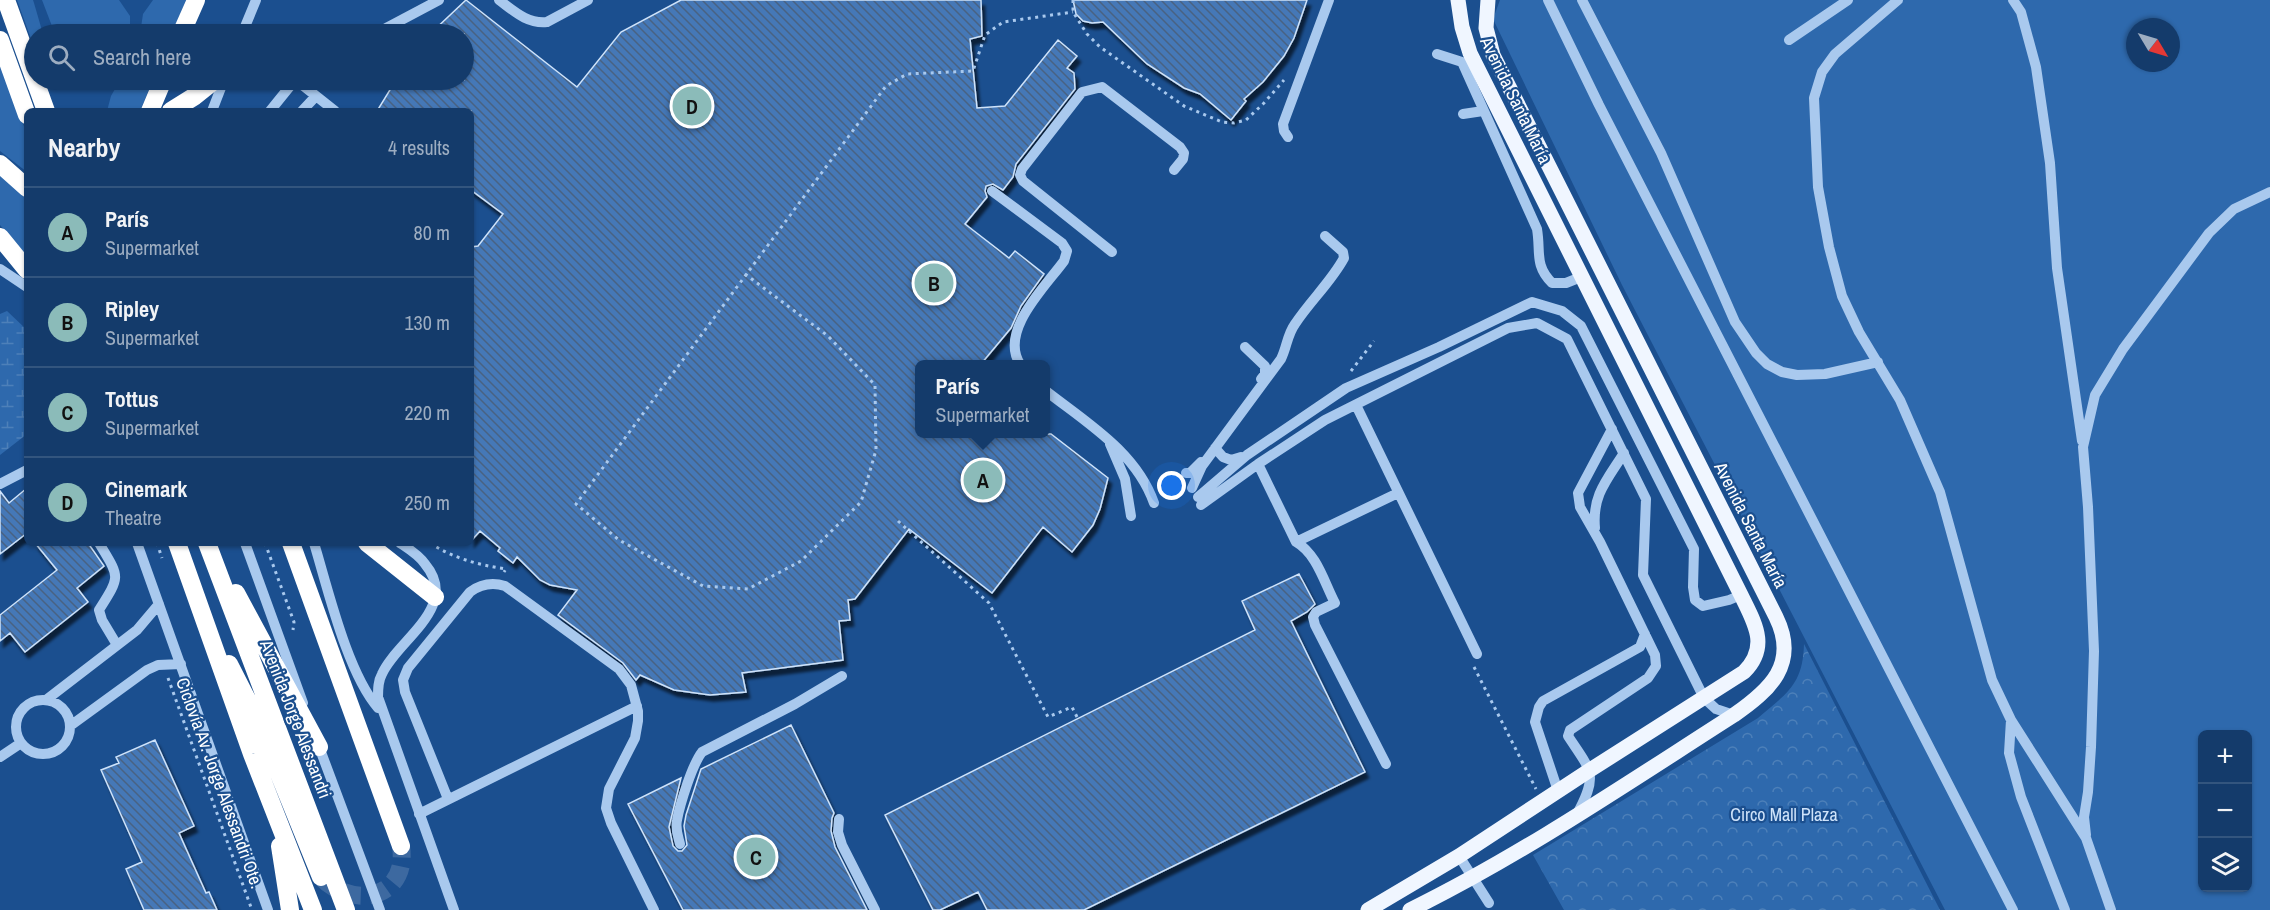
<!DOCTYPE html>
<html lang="en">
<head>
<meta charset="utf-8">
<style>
  :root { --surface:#143b6b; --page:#1d4271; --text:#f1f3f6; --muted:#9dadc1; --line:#33557e; --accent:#8bbbb9 }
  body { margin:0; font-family:"Archivo Narrow",sans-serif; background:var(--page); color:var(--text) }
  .controls { position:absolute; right:18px; bottom:18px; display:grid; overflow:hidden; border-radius:9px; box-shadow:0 2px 4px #0004 }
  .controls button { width:54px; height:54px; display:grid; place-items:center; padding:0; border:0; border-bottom:2px solid var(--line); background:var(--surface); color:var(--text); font:30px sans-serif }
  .compass { position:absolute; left:2126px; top:18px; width:54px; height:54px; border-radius:50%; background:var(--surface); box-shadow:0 2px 4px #0004; rotate:128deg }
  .you { position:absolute; left:1172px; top:486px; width:21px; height:21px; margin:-15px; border:4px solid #fff; border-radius:50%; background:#1a73e8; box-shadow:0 0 0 9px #1a73e833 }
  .badge { display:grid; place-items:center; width:39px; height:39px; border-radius:50%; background:var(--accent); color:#111; font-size:20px; font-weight:700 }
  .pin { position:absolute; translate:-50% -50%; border:3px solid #fff; box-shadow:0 2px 6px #0006 }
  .popup { position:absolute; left:915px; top:360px; width:135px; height:78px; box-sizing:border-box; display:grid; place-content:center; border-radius:9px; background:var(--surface); filter:drop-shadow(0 2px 4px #0005); font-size:20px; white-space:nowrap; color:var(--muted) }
  .popup b { font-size:22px; color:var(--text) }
  .popup::after { content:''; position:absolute; left:50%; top:100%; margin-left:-12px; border:12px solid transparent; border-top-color:var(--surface) }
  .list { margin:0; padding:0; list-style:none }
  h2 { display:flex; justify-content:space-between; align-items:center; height:78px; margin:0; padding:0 24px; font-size:26px }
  h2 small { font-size:20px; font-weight:400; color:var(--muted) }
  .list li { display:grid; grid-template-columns:39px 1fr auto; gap:18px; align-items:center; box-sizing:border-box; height:90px; padding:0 24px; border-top:2px solid var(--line) }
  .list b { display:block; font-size:22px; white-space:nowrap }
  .list p { margin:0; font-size:20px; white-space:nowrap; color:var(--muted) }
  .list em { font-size:20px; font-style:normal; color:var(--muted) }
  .icon { flex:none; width:33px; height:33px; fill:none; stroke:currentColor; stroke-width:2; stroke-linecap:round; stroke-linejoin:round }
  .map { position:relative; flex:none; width:2270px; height:910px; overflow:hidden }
  .search { position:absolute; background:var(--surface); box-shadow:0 2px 4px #0004; left:24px; top:24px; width:450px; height:66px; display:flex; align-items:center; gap:15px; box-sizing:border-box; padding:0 21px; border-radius:33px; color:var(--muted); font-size:22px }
  .panel { position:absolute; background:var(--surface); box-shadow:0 2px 4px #0004; left:24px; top:108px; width:450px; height:438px; border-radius:9px }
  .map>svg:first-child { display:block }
  .grass { fill:#2e69ad; fill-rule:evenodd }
  .wetland { fill:url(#wetland-marsh) }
  .park { fill:url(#park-crowns) }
  .building { fill:url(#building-back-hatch); stroke:#cfe3fa; stroke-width:1.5; filter:url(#shadow) }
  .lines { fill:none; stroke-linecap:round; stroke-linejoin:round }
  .highway-tunnel { stroke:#3d69a0; stroke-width:18; stroke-dasharray:18 9; stroke-linecap:butt }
  .path { stroke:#a9c9ee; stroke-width:3; stroke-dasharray:3 4.5; stroke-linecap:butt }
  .minor { stroke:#a9c9ee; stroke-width:10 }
  .major { stroke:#f0f6ff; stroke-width:15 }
  .highway { stroke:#fff; stroke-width:18 }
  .labels { text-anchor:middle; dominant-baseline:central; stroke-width:4.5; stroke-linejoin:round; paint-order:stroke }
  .street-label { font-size:18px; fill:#fff; stroke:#1b4f8f }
  .park-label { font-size:18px; fill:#cfe3fa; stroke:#1b4f8f }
</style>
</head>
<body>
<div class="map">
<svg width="2270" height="910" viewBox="0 0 2270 910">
  <defs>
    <pattern id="wetland-marsh" width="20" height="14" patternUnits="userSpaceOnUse" patternTransform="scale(1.5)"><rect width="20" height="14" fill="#2e69ad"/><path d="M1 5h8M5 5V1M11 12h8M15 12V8" fill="none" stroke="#4d80b9"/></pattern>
    <pattern id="park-crowns" width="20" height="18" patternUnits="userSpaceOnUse" patternTransform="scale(1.5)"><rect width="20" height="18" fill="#2e69ad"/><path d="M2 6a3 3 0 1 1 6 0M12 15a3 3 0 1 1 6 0" fill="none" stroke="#4d80b9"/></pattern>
    <pattern id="building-back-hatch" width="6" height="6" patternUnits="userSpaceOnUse" patternTransform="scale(1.5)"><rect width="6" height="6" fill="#4478b7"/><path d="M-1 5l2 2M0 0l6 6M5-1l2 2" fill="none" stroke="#486282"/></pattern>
    <filter id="shadow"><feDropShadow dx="3.5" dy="6" stdDeviation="1.5" flood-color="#0009"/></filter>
  </defs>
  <rect width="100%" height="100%" fill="#1b4f8f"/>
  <!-- grass -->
  <path class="grass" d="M17,0H33L34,3L43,34H34V47Z
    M42,0H119L130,16V34H55Z
    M153,0H186L172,34H140L143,14Z
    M1500,0H2270V910H1945L1622,285L1493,19ZM2135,27H2171V63H2135ZM2202,734H2248V888H2202Z
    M0,63L27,134V172L0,151Z
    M120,80H153L140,111H107L111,96Z
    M0,174L27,200V257L0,225Z"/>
  <!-- wetland -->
  <path class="wetland" d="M7,311L27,330V434L0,455V314Z"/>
  <!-- park -->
  <path class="park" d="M1804,644L1940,910H1564L1533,855L1758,718C1787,693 1803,685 1804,644Z"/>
  <!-- building -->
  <path class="building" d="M466,0L577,87L621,32L681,0H981L982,36L970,39L977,108L1005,106L1058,40L1077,56L1067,68L1074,73L1075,89L1016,164L1013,177L1003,190L993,184L986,186L985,191L987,197L965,224L1009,258L1015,251L1044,274L1021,306L1011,328L981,364H920V434H1051L1108,478L1100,509L1093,525L1072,552L1043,527L992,593L909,529L855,599L848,600L850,620L839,621L843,660L742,673L746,692L710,695L674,690L640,675L636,680L623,663L558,615L577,590L550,585L540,580L517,557L513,563L498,551L500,548L480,531L471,541V247L478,246L503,214L471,190V111H377L396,80H464V34H430Z
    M1073,0H1307L1294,38L1284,56L1263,82L1244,99L1246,101L1231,120L1200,94L1184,88L1147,64L1103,22L1092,23L1083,21L1076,14Z
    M27,488V533L0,554V491L9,503Z
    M35,543H88L104,566L77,588L88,602L25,652L10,633L0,641V615L57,570Z
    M1299,574L1315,604L1307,612L1291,621L1365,772L1084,910H987L978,892L940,910H933L885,815L1255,630L1242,601Z
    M791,725L834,813L832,818L831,831L835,847L867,910H683L628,804L681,778L669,827L673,846L678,851H682L687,845L684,826L686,815L701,769Z
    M155,740L194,826L179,833L206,893L209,892L217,910H144L126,869L142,862L101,770L119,763L116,757Z"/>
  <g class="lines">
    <!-- highway-tunnel -->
    <path class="highway-tunnel" d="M321,877C352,910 409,899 401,846"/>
    <!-- path -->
    <path class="path" d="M1073,0V12L1087,34L1100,47L1184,106L1222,122L1234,123L1246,120L1264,103L1284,80
      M745,274L828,336L875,385L876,450L861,502L801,561L748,589L703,586L619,540L576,504L886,86L907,74L973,71L985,35L1003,22L1073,12
      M1351,371L1374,341
      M898,521L989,603L1048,717L1072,707L1078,719
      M157,543L162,558
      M265,543L294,622L293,630
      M430,543C453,558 478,565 506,569L504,572
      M1474,667L1536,789
      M168,678L252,910"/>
    <!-- minor -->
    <path class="minor" d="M499,0C514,11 527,24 547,22L588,0
      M1548,0L1599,105L2013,910
      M1582,0L1661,153L1735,322L1756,353L1767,364L1782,372L1797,375L1825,374L1878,362
      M1898,0L1835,54L1822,72L1814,98L1818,187L1829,247L1842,296L1859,332L1900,400L1940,492L1992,680L2011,720L2086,838L2111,910
      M2013,0L2021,12L2036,67L2050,163L2057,268L2082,441
      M242,34L256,0
      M375,34L439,0
      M1789,40L1848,0
      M1437,54L1462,62L1537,229C1541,252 1534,265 1552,283H1566L1581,277
      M296,80L335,111
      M212,111L224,80
      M270,111L295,80
      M302,111L316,96
      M1463,114L1483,111
      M1288,137L1284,131L1283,124L1329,0
      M992,191L1062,243L1067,251L1064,261C1045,287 999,331 1020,364
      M1112,252L1023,181L1020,175L1022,169L1082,92L1102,87L1180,147L1184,153L1183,159L1174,170
      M0,269L27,287
      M1245,347L1265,366V374L1261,379
      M1046,391C1087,423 1136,452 1154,503
      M1356,405L1477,654
      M1110,444L1125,479L1131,516
      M1215,448L1223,457L1231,460L1241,457
      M1258,464L1296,542C1317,554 1324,582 1335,603L1316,612L1313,617L1315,625L1386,764
      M1186,473H1190L1201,462
      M0,484L27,470
      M1192,488L1202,466L1281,359C1287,347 1287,335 1295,324C1310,301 1331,282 1344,258L1343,252L1325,236
      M1198,497L1247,455L1346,388L1439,347L1532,302L1562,311L1581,326L1694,549L1693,587L1695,600L1703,606L1729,600L1741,595
      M1201,505L1258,464L1325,420L1508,328L1537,323L1567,339L1646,499L1643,575L1704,698L1716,709L1734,715
      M1595,528C1592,495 1607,480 1624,453
      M1296,542L1398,493
      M99,543C120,578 121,575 99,610L102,620L117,645
      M137,543L268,910
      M245,543L303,703
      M314,543C328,589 347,672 378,708
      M400,543C409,549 419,555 425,564C461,607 397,640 382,674C378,681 378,689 378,697L454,910
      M16 727a27 27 0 1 1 54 0a27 27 0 1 1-54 0Z
      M46,700L137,630L159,604
      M2011,720L2009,753L2021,797L2065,910
      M70,726L147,670L158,665L181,664
      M318,744L380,910
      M0,757L21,743
      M1558,791L1535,722L1539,707L1543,701L1640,647L1645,634
      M448,799L405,692L403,680L408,668L470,592C481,584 492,582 505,586L619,669L631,685L638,711V721L635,738L609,789L606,808L611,823L654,910
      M419,814L637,706
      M1577,814C1599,774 1591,771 1568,736L1570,730L1648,678L1656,666L1655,655L1600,542L1580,507L1578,493L1612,429
      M839,819L838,832L842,845L875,910
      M2086,835L2084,817L2088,792L2091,747L2094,651L2088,507L2083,447L2095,395L2123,349L2209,233L2234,209L2270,192
      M680,844C678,836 675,829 677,820C680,804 692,765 702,752L795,704L842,676
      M1459,856L1489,903"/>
    <!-- major -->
    <path class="major" d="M1368,910L1459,856L1590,770L1744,672C1770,646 1754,622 1741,595L1470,53L1462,27L1458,0
      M1410,910C1522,855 1629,782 1734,715C1770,690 1799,664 1776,617L1493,55L1486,28L1488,0"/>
    <!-- highway -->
    <path class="highway" d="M6,0L46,111
      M181,34L196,0
      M0,40L27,115
      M150,111L163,80
      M171,111L195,96L215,80
      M0,164L27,188
      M0,237L27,270
      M177,543L252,754L313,910
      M207,543L346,910
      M291,543L401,846
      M367,543L435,597
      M236,593L319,747
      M229,664L256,717L321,877
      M280,846L290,910"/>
  </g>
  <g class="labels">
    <!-- street labels -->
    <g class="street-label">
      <text transform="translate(1516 100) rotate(64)">Avenida Santa María</text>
      <text transform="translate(1751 525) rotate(63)">Avenida Santa María</text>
      <text transform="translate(296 719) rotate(69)">Avenida Jorge Alessandri</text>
      <text transform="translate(220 783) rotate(70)">Ciclovía Av. Jorge Alessandri Ote.</text>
    </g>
    <!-- park labels -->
    <g class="park-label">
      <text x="1784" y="814">Circo Mall Plaza</text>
    </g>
  </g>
</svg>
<div class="controls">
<button>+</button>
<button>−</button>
<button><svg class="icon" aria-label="layers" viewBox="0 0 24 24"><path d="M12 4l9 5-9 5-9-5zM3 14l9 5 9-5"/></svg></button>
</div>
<svg class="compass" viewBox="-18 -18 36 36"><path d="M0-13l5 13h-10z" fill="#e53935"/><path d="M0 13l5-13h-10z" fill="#9dadc1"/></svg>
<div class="you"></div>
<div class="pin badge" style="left:983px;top:480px">A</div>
<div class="popup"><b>París</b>Supermarket</div>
<div class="pin badge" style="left:934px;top:283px">B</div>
<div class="pin badge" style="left:756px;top:857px">C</div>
<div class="pin badge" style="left:692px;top:106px">D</div>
<div class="search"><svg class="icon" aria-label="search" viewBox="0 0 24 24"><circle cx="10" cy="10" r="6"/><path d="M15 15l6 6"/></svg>Search here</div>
<section class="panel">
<h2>Nearby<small>4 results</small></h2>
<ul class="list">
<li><span class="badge">A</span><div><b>París</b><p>Supermarket</p></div><em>80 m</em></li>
<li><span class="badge">B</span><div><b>Ripley</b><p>Supermarket</p></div><em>130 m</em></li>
<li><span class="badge">C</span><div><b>Tottus</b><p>Supermarket</p></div><em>220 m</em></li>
<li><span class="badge">D</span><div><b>Cinemark</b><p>Theatre</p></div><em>250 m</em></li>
</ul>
</section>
</div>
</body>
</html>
